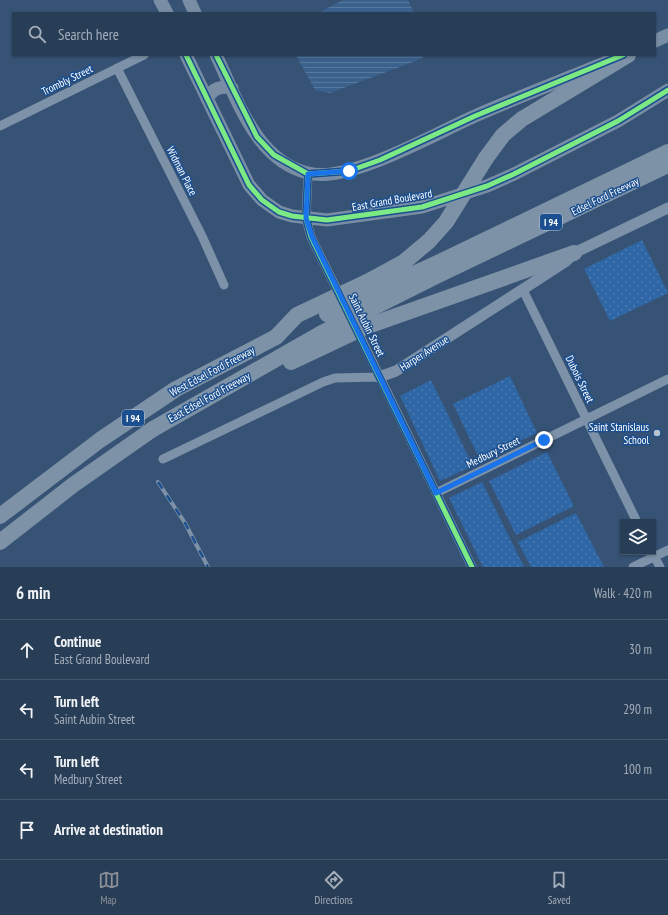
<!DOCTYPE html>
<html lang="en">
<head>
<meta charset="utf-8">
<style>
  :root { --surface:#283e57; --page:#344961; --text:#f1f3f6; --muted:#a5aeba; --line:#44576d; --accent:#8c9099 }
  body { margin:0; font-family:"PT Sans Narrow",sans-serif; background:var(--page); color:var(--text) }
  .controls { position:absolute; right:12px; bottom:12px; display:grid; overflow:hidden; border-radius:0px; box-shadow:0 1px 3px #0004 }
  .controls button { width:36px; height:36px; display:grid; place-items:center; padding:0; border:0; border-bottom:1px solid var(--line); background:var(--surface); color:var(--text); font:20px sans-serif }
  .stop { position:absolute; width:12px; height:12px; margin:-9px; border:3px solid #1a73e8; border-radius:50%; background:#fff }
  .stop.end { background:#1a73e8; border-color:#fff; box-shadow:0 1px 4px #0008 }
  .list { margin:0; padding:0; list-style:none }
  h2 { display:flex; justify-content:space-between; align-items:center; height:52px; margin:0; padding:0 16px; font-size:17px }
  h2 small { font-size:13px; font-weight:400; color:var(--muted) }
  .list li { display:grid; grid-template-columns:26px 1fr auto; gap:12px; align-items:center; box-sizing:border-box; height:60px; padding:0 16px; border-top:1px solid var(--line) }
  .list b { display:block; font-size:15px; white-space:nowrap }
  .list p { margin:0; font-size:13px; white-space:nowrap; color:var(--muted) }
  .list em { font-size:13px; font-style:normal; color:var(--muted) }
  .icon { flex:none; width:22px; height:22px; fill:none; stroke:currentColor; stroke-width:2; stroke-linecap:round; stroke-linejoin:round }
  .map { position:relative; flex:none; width:668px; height:567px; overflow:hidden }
  .search { position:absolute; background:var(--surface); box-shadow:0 1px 3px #0004; left:12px; right:12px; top:12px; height:44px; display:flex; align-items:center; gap:10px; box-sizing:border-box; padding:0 14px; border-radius:0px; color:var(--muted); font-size:15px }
  .sheet { height:292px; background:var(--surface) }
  nav { display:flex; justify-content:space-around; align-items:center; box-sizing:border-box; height:56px; border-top:1px solid var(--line); background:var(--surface); font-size:11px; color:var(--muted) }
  nav a { display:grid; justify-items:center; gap:2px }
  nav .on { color:var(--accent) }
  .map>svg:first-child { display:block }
  .grass { fill:url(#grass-dots) }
  .water { fill:url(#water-rules) }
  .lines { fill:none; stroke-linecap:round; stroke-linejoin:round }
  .minor { stroke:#7d92a8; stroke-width:9 }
  .tertiary { stroke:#7d92a8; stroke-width:11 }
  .secondary { stroke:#798da4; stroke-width:13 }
  .motorway { stroke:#7e92a7; stroke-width:16 }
  .rail-casing { stroke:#7e92a7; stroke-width:4 }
  .rail { stroke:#1b4f8f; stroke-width:2.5; stroke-dasharray:8; stroke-linecap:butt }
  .motorway-bridge { stroke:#7e92a7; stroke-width:16 }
  .cycleway-casing { stroke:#1b4f8f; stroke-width:8 }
  .cycleway { stroke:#7ce984; stroke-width:5 }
  .route { stroke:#1a73e8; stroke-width:5 }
  .poi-dot { fill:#b9c2ce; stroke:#1b4f8f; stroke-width:1.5 }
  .labels { text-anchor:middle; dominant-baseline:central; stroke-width:3; stroke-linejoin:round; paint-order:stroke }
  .shield { fill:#1b4f8f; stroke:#bbcadd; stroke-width:1 }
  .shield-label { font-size:10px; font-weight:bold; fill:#fff }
  .street-label { font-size:11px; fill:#fff; stroke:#1b4f8f }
  .poi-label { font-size:11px; fill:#fff; stroke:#1b4f8f; text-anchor:end }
</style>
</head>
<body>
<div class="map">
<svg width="668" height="567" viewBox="0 0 668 567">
  <defs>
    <pattern id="grass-dots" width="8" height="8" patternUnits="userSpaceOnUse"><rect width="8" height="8" fill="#2f66a5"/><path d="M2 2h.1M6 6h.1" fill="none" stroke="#4e7db2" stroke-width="1.8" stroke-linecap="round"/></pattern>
    <pattern id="water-rules" width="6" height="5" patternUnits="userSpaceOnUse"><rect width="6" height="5" fill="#3b618d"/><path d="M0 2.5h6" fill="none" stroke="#58799e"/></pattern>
  </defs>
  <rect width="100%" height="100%" fill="#365274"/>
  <!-- grass -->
  <path class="grass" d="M642,240L668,293L610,321L584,269Z
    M510,376L537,433L480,460L453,404Z
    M431,380L473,466L440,481L400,396Z
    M547,452L574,506L516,535L489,481Z
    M482,482L524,567H483L449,498Z
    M576,513L604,567H531L518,542Z"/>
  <!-- water -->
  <path class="water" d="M343,0H408L414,13H318Z
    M296,55H424L421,59L330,93L315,90Z"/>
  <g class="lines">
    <!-- minor -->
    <path class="minor" d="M117,68L202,236L224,285
      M0,126L144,55
      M308,174L306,218L311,237L341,298
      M523,290L637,522
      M356,328L472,567
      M163,459L323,382L335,378L379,377
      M436,493L668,379
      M652,552L660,567
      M633,567L668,550"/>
    <!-- tertiary -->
    <path class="tertiary" d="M379,377L396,371L545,275L565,262L574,253L668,208"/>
    <!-- secondary -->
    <path class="secondary" d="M160,0L167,13
      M189,0L195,13
      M655,41L668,35
      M186,55L249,185L262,200L279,212L292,216L327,220L422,207L487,186L514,174L618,121L668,90
      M216,55C237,98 255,160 308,173C348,184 436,133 475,116C518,97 563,80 607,62
      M207,99C213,88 220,86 232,88"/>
    <!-- motorway -->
    <path class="motorway" d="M486,158L503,135L522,119L628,55
      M444,260L668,152
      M434,277L668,165
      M365,327L574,253
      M0,516L100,440L176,389L276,337
      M0,542L73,485L153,429"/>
    <defs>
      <path id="rail" d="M158,482L185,523L208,567"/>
    </defs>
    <!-- rail casing -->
    <use href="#rail" class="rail-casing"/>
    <!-- rail -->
    <use href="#rail" class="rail"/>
    <!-- motorway-bridge -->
    <path class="motorway-bridge" d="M327,314L444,260
      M276,337L297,315L367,282L404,262L429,241L446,222L486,158
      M291,362L365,327
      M153,429L322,333L434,277"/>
    <defs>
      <path id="cycleway" d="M186,55L249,185L262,200L279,212L292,216L327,220L422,207L487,186L514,174L618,121L668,90
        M216,55L257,137L274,155L308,174L349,171L380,160L475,116L623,55
        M308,174L306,218L311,237L472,567"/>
    </defs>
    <!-- cycleway casing -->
    <use href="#cycleway" class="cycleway-casing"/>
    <!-- cycleway -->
    <use href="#cycleway" class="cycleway"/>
  </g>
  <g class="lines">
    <!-- route -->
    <path class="route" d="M349,171L308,174L306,218L312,237L436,493L544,440"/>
  </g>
  <!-- markers -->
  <circle class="poi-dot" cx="657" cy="433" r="4"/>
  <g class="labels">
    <!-- shield labels -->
    <g class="shield">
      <rect x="540" y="214" width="22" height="16" rx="3"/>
      <rect x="122" y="410" width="22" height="16" rx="3"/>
    </g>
    <g class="shield-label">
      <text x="551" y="222">I 94</text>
      <text x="133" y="418">I 94</text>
    </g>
    <!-- street labels -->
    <g class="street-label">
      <text transform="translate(67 80) rotate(-26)">Trombly Street</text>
      <text transform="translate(182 171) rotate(63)">Widman Place</text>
      <text transform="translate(605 196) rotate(-26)">Edsel Ford Freeway</text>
      <text transform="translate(392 200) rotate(-10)">East Grand Boulevard</text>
      <text transform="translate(367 325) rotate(64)">Saint Aubin Street</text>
      <text transform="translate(424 353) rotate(-33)">Harper Avenue</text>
      <text transform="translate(212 371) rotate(-28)">West Edsel Ford Freeway</text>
      <text transform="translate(580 379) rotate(64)">Dubois Street</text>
      <text transform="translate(209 397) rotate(-29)">East Edsel Ford Freeway</text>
      <text transform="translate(493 452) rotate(-26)">Medbury Street</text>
    </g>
    <!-- poi labels -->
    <g class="poi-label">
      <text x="649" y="427">Saint Stanislaus<tspan x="649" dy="13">School</tspan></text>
    </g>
  </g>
</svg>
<div class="controls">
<button><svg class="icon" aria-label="layers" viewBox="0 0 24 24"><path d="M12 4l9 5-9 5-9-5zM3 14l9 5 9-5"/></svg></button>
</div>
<div class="stop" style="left:349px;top:171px"></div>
<div class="stop end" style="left:544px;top:440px"></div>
<div class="search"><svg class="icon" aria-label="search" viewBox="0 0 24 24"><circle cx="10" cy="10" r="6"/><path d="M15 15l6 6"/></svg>Search here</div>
</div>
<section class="sheet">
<h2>6 min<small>Walk · 420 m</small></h2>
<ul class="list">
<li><svg class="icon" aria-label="ahead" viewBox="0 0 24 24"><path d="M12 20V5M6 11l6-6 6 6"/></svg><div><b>Continue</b><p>East Grand Boulevard</p></div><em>30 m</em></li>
<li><svg class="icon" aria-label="left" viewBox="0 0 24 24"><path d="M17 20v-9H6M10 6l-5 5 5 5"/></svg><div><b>Turn left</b><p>Saint Aubin Street</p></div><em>290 m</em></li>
<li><svg class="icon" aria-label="left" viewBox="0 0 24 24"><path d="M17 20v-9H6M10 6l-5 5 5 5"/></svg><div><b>Turn left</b><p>Medbury Street</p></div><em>100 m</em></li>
<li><svg class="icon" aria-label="arrive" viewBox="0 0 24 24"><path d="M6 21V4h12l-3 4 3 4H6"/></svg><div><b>Arrive at destination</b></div></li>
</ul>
</section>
<nav>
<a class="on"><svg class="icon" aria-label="map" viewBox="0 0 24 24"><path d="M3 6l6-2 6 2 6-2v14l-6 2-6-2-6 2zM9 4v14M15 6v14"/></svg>Map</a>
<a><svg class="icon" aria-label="directions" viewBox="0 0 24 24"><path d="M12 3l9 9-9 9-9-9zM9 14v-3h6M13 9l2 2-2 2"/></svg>Directions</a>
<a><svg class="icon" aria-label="saved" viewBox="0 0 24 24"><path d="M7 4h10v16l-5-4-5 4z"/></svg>Saved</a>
</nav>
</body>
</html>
